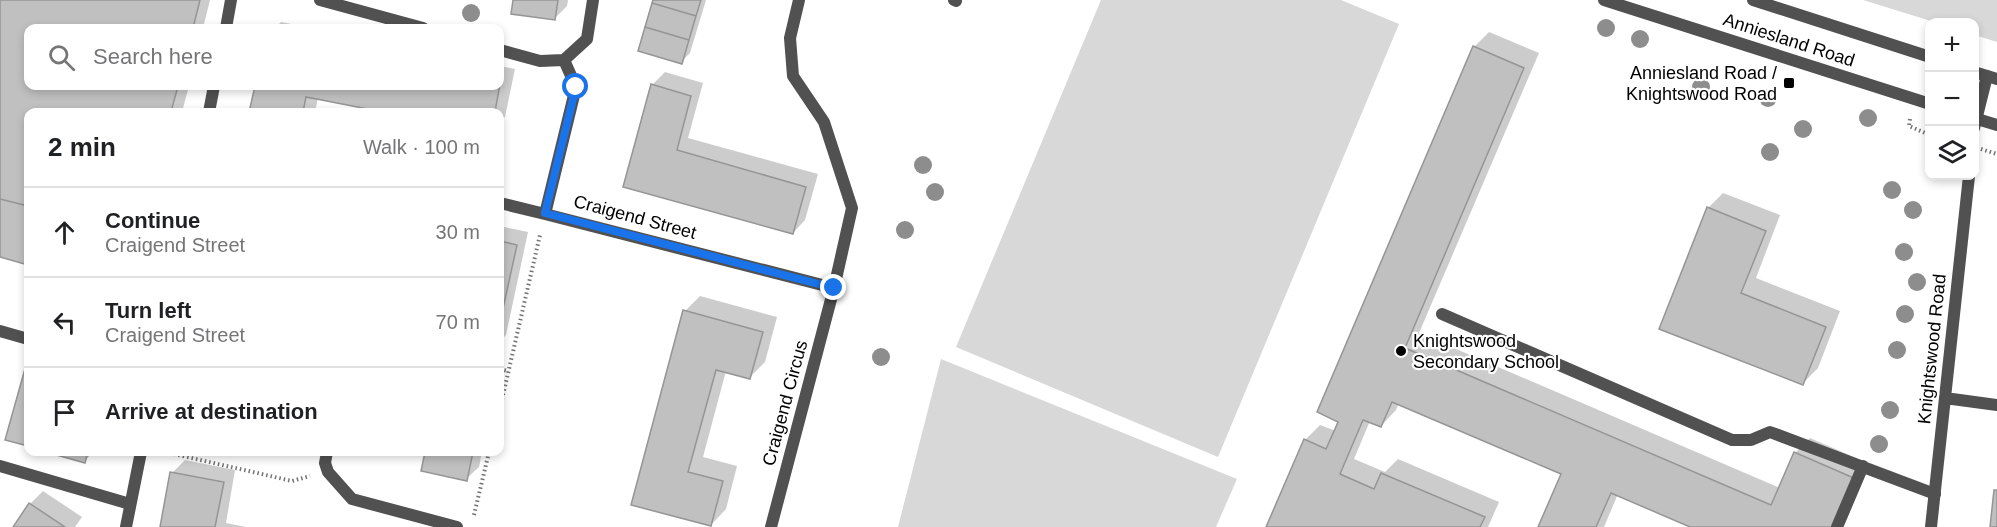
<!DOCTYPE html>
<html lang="en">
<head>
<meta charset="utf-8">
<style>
  :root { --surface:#fff; --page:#f2f2f2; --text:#202124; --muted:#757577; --line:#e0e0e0 }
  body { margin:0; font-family:Arial,sans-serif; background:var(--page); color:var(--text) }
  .controls { position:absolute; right:18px; top:18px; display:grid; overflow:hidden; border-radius:12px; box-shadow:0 3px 9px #0003 }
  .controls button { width:54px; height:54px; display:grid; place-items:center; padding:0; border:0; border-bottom:2px solid var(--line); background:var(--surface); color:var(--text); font:30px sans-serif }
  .stop { position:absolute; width:18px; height:18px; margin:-14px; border:4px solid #1a73e8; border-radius:50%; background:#fff }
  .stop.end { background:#1a73e8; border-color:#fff; box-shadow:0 2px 6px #0008 }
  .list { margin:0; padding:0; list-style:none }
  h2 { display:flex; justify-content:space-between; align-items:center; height:78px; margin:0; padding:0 24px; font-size:26px }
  h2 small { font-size:20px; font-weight:400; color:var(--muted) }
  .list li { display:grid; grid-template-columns:39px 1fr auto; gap:18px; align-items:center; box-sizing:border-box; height:90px; padding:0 24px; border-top:2px solid var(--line) }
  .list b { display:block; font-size:22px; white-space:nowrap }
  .list p { margin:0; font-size:20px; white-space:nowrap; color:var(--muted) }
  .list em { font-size:20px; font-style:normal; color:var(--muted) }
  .icon { flex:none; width:33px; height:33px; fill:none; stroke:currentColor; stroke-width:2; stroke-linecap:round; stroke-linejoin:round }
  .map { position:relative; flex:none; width:1997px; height:527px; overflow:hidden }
  .search { position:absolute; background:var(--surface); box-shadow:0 3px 9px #0003; left:24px; top:24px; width:480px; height:66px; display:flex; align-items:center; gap:15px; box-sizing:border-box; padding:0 21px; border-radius:12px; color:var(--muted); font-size:22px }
  .panel { position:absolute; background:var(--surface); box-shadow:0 3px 9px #0003; left:24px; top:108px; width:480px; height:348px; border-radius:12px }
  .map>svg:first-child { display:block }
  .green { fill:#d8d8d8 }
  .shadow { fill:#0003 }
  .building { fill:#c0c0c0; stroke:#959595; stroke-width:1.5 }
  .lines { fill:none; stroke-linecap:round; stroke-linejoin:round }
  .path { stroke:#737373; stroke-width:4; stroke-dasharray:1.5 3; stroke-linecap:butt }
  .service { stroke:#515151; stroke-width:12 }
  .minor { stroke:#515151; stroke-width:12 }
  .tertiary { stroke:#515151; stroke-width:12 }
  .tree { fill:#8d8d8d }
  .route { stroke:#1a73e8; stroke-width:8 }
  .poi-dot { fill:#000; stroke:#fff; stroke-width:2 }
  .labels { text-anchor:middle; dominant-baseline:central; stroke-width:4.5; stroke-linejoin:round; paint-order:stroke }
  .street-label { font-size:18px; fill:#000; stroke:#fff }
  .poi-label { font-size:18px; fill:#000; stroke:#fff; text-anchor:end }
</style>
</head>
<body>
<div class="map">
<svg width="1997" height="527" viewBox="0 0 1997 527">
  <rect width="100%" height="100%" fill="#fff"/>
  <!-- green -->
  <path class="green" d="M1101,0H1341L1399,24L1218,457L956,347Z
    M1863,0H1997V42L1975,35L1974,22H1934Z
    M941,359L1237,479L1216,527H898Z"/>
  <!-- shadow -->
  <path class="shadow" d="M0,0H210L203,28H28V86H189L182,112H28V264L1,255L0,258Z
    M514,0H568L567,6L554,19Z
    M655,0H706L690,53L681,62Z
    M281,22L312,28H275Z
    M1489,32L1539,53L1419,333L1780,488L1795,453L1810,438L1870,464L1843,527H1694L1618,494L1604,527H1540L1563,473L1399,403L1396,410L1381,426L1370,421L1354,459L1385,472L1398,459L1499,502L1488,527H1268L1305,440L1320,425L1336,431L1474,47Z
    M500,66L515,69L505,117L500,123V112H390L318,98L315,112H251L256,86H500Z
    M665,72L703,83L688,138L818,174L805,220L793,233L625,186L652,85Z
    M1723,193L1780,215L1756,278L1840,311L1818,368L1803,383L1661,328L1708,208Z
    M500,226L528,232L506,335L500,341Z
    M700,296L777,317L765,362L750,377L726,371L703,457L737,466L726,509L711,525L632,503L685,311Z
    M28,364V445L7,439Z
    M52,452H94L84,461Z
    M427,452H482L479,467L466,479L423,470Z
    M185,460L235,470L226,523L246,527H162L172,473Z
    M43,491L82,517L75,527H15L30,504Z"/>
  <!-- building -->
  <path class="building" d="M0,0H200L193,28H28V86H178L171,112H28V206L0,199Z
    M513,0H558L555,20L511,14Z
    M653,0H701L696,16L652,3Z
    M652,3L696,16L689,40L645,27Z
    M645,27L689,40L682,64L638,51Z
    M1473,46L1524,68L1405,348L1771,505L1794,452L1856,479L1836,527H1690L1611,493L1596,527H1538L1561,474L1392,402L1381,427L1363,420L1340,474L1374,489L1381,473L1485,517L1480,527H1266L1304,439L1326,449L1338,422L1317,412Z
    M500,84L495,112H383L306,97L303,112H249L255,86Z
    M651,84L691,96L677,150L806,187L793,234L623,187Z
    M0,199L28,206V265L0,257Z
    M1707,207L1766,231L1741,293L1826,327L1803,385L1659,329Z
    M500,241L517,245L500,322Z
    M683,310L763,332L750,379L716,370L688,472L723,481L711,526L631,505Z
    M28,358V446L5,440Z
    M46,452H88L85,463Z
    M425,452H473L467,481L421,471Z
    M170,472L224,482L215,527H160Z
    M1994,490H1997V527H1990Z
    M29,503L65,527H13Z"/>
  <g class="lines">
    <!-- path -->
    <path class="path" d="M1910,119L1909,126L1930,135
      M1981,149L1997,154
      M500,369L508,371
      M500,408L540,235
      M174,454L292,481L310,476
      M474,515L489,452"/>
    <!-- service -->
    <path class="service" d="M954,0L956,1
      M1442,314L1732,440H1751L1770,432L1935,494
      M0,331L28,339
      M0,466L130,504
      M1837,527L1863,466"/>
    <!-- minor -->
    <path class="minor" d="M320,0L423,28
      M593,0L587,39L564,60L576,87L545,214L834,288
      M226,28L231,0
      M500,50L540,61L564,60
      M209,112L214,86
      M1974,128L1987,76
      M500,203L545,214
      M1945,398L1997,405
      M327,452L325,463L328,472L352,499L457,527
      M126,527L141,452
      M771,527L834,288L852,208L824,122L793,76L790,38L799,0
      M1931,527L1969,176"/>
    <!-- tertiary -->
    <path class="tertiary" d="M1604,0L1930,104
      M1753,0L1930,57
      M1974,72L1997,79
      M1974,118L1997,125"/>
  </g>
  <!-- trees -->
  <g class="tree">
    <circle cx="471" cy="13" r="9"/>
    <circle cx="1606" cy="28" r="9"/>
    <circle cx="1640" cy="39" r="9"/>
    <circle cx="1701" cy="87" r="9"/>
    <circle cx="1768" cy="98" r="9"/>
    <circle cx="1868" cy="118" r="9"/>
    <circle cx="1803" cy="129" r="9"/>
    <circle cx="1770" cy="152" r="9"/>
    <circle cx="923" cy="165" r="9"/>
    <circle cx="1892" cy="190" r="9"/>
    <circle cx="935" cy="192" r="9"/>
    <circle cx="1913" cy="210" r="9"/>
    <circle cx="905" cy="230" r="9"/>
    <circle cx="1904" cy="252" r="9"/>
    <circle cx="1917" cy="282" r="9"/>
    <circle cx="1905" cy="314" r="9"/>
    <circle cx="1897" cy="350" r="9"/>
    <circle cx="881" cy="357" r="9"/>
    <circle cx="1890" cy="410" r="9"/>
    <circle cx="1879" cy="444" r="9"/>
  </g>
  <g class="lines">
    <!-- route -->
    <path class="route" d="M576,87L545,213L834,288"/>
  </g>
  <!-- markers -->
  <g class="poi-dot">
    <rect x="1783" y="77" width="12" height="12" rx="3"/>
    <circle cx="1401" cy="351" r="6"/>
  </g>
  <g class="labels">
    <!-- street labels -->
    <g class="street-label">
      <text transform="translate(1789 40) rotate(18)">Anniesland Road</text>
      <text transform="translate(635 217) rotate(15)">Craigend Street</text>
      <text transform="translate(1932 349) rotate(-84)">Knightswood Road</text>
      <text transform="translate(785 403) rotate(-75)">Craigend Circus</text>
    </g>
    <!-- poi labels -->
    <g class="poi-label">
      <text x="1777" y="73">Anniesland Road /<tspan x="1777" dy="21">Knightswood Road</tspan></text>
      <text x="1413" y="341" text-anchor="start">Knightswood<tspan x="1413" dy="21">Secondary School</tspan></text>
    </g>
  </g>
</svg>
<div class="controls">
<button>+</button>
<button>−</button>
<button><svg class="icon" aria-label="layers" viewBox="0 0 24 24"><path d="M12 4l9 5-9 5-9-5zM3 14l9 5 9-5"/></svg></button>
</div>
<div class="stop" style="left:576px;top:87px"></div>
<div class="stop end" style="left:834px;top:288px"></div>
<div class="search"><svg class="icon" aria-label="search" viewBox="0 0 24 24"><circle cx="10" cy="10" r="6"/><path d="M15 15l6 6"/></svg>Search here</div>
<section class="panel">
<h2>2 min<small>Walk · 100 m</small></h2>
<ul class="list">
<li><svg class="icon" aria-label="ahead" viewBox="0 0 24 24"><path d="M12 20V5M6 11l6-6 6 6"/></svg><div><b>Continue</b><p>Craigend Street</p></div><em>30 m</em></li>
<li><svg class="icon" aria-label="left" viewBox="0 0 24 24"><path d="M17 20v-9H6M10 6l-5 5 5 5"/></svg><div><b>Turn left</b><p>Craigend Street</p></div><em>70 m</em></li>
<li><svg class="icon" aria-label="arrive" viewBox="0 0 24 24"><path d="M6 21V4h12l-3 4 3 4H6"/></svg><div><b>Arrive at destination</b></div></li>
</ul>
</section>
</div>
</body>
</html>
